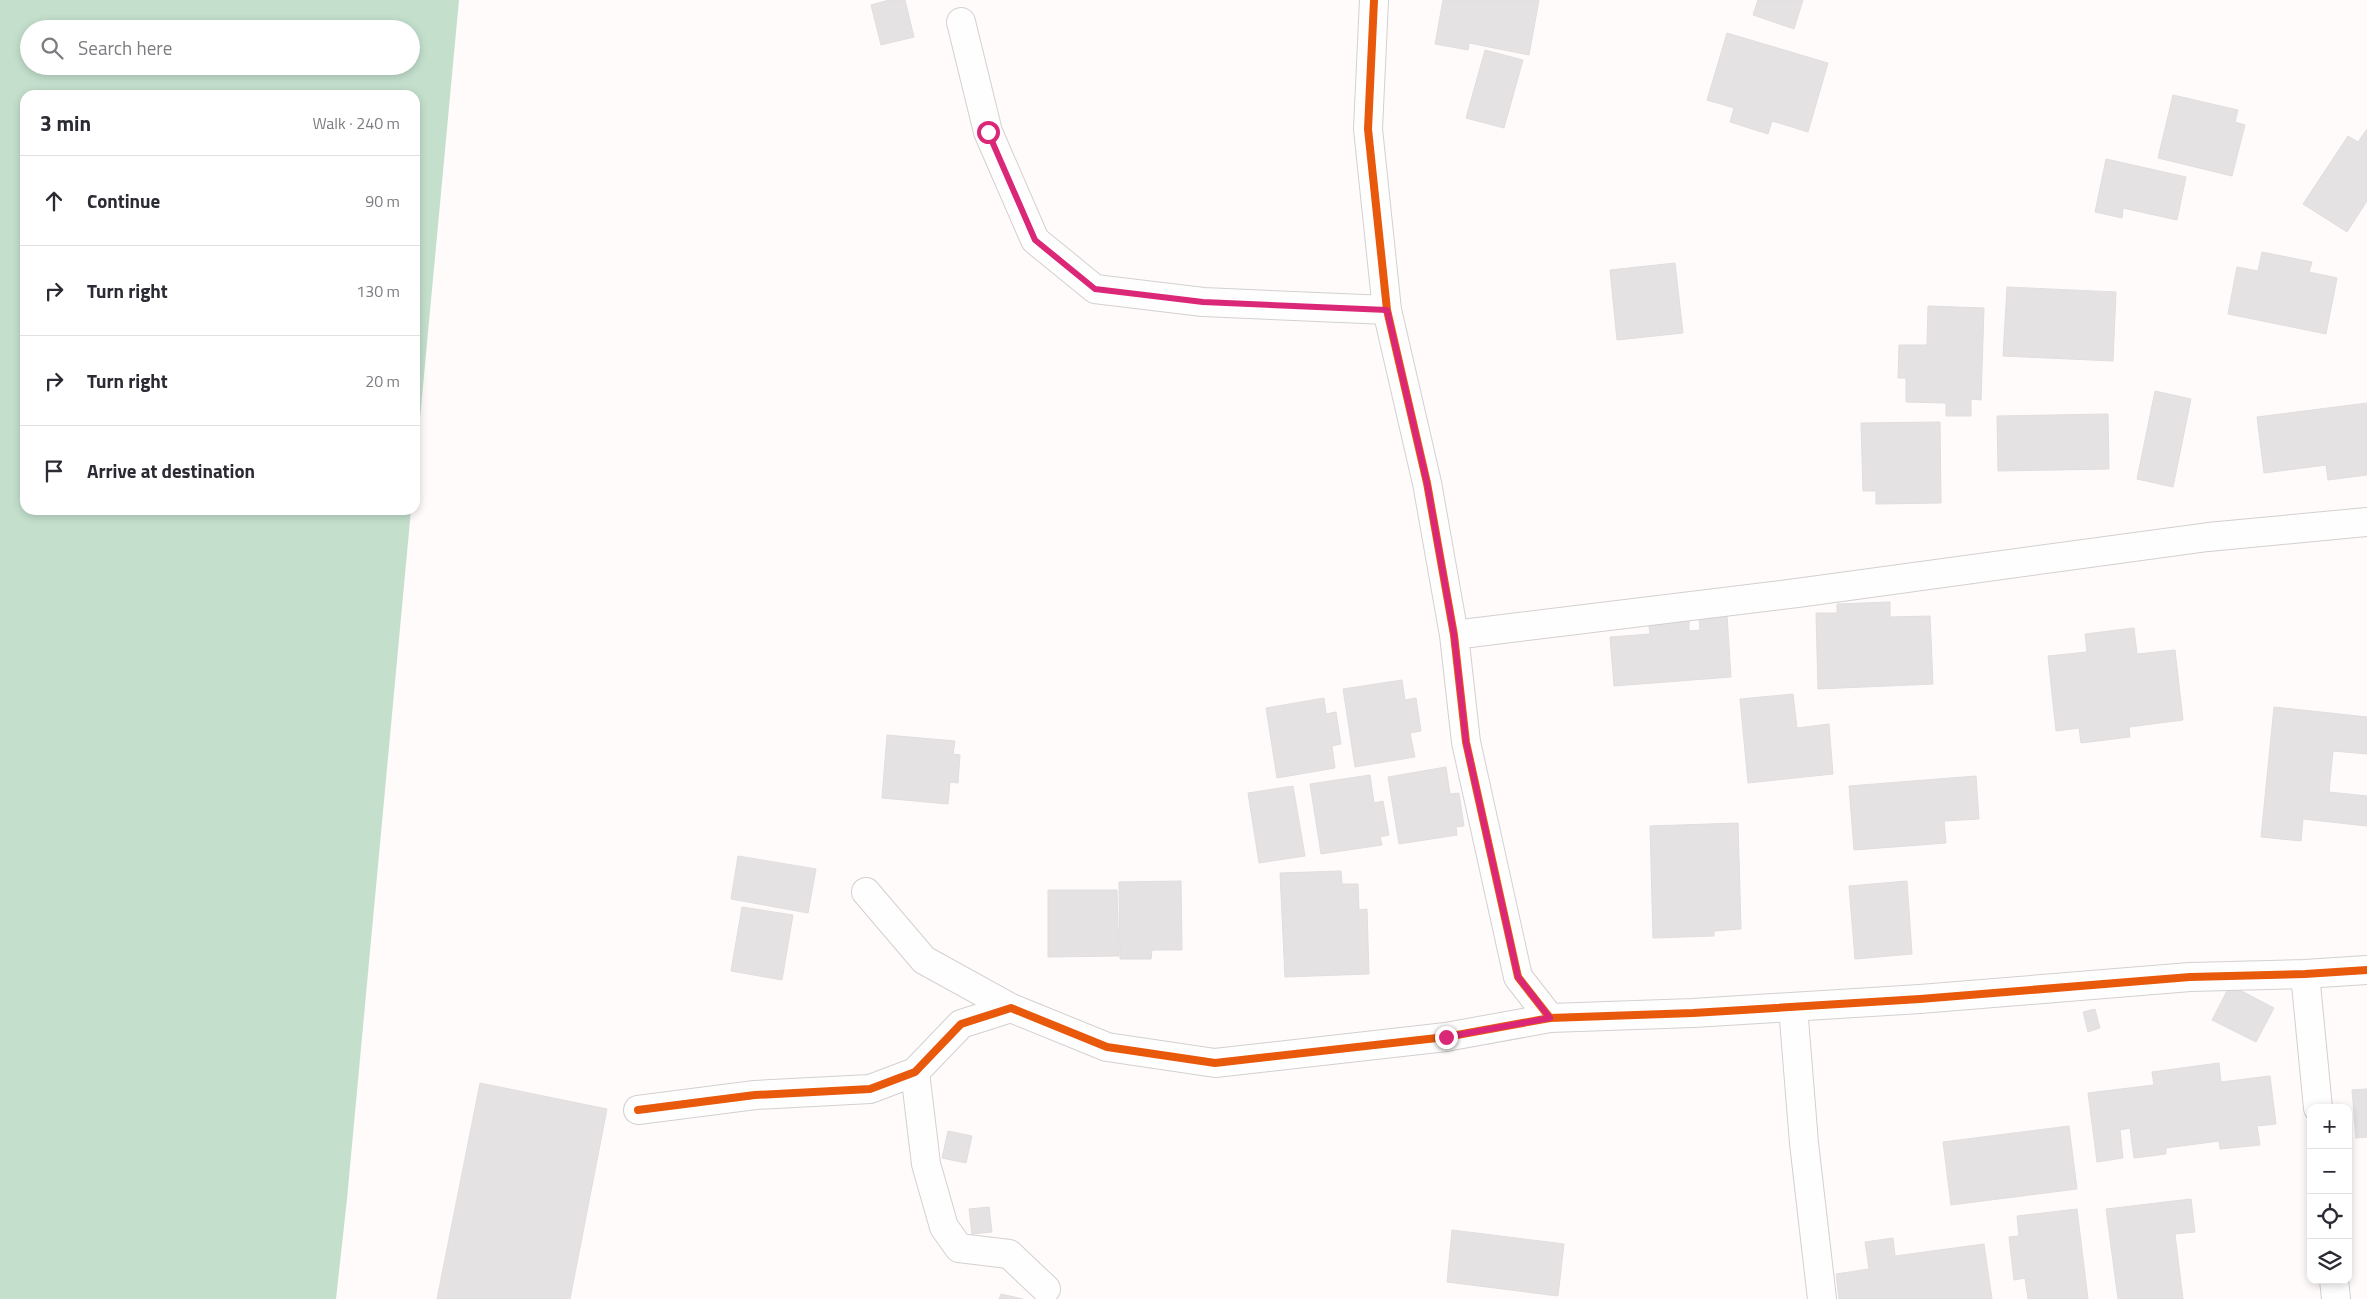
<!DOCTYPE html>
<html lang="en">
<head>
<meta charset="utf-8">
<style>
  :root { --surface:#fff; --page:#f7f7f7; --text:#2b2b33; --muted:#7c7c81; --line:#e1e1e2 }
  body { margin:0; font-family:"Titillium Web",sans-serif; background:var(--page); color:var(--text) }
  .controls { position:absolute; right:15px; bottom:15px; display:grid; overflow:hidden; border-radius:10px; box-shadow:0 2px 8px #0003 }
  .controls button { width:45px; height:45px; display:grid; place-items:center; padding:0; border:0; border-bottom:1px solid var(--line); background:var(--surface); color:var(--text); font:25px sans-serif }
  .stop { position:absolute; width:15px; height:15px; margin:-11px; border:4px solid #db2777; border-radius:50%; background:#fff }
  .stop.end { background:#db2777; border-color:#fff; box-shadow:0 1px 5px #0008 }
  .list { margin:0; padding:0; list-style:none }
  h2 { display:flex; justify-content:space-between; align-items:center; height:65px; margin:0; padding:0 20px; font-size:21px }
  h2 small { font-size:16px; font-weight:400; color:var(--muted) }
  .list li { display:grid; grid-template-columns:32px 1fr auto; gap:15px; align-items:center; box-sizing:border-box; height:90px; padding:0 20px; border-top:1px solid var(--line) }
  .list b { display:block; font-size:19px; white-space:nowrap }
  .list em { font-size:16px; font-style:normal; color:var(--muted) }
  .icon { flex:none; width:28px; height:28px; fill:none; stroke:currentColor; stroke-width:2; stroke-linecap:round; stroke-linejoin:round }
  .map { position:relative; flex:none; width:2367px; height:1299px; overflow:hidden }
  .search { position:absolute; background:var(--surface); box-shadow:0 2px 8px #0003; left:20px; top:20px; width:400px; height:55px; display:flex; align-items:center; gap:12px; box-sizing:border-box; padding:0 18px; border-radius:28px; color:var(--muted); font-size:19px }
  .panel { position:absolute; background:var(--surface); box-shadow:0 2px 8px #0003; left:20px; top:90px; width:400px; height:425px; border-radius:15px }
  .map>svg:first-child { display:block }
  .forest { fill:#c4e0cd; fill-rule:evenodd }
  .building { fill:#e5e2e3; stroke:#e1dedf }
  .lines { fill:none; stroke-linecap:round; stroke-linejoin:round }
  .street-casing { stroke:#d3d0cf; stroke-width:30 }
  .street { stroke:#fffefe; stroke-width:28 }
  .cycleway-casing { stroke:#fff; stroke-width:11 }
  .cycleway { stroke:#e8590c; stroke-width:8 }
  .route { stroke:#db2777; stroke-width:6 }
</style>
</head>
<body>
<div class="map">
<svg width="2367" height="1299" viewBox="0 0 2367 1299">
  <rect width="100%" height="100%" fill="#fefbfa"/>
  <!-- forest -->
  <path class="forest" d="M0,0H459L415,472V95H25V510H411L347,1199L336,1299H0ZM29,29H411V66H29Z"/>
  <!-- building -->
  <path class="building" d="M889,0H905L914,37L881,45L871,5Z
    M1443,0H1539L1529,55L1469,43L1468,50L1435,44Z
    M1758,0H1803L1794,29L1753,15Z
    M1727,33L1828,63L1808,132L1772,121L1768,134L1730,122L1734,108L1707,100Z
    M1485,50L1523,60L1504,128L1466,118Z
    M2173,95L2238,110L2235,122L2245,125L2232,176L2158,158Z
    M2367,129V201L2347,232L2303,204L2348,136L2358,142Z
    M2106,159L2186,177L2177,220L2123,208L2122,218L2095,212Z
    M2262,252L2312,262L2309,272L2337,278L2326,334L2228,314L2237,267L2258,271Z
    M1675,263L1683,333L1617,340L1610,270Z
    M2007,287L2116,292L2113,361L2003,356Z
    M1928,306L1984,308L1981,400L1971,399V416H1946V403L1906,402V378H1898L1899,345H1927Z
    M2155,391L2191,399L2173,487L2137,479Z
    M2367,403V475L2328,480L2326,465L2264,473L2257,417Z
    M2108,414L2109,469L1998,471L1997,416Z
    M1940,422L1941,503L1876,504V491H1863L1861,423Z
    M1890,602V617L1930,616L1933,684L1818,689L1816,613H1837V604Z
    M1727,615L1731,677L1614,686L1610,637L1650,634L1648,619L1689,617V631L1700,630L1699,617Z
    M2134,628L2137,654L2175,650L2183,720L2129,727L2130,737L2081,743L2079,728L2056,731L2048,656L2087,652L2085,634Z
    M1402,680L1405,700L1416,698L1421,731L1410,733L1415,757L1355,767L1343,689Z
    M1793,694L1797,728L1829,724L1833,774L1748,783L1740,699Z
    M1324,698L1326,714L1336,712L1341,744L1332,746L1335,768L1277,778L1266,708Z
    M2274,707L2367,717V754L2333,751L2329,792L2367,796V826L2303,819L2301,841L2261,837Z
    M887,735L955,741L953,754L960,755L958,783L950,782L948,804L882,798Z
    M1446,767L1450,794L1459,793L1464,826L1456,827L1457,835L1399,844L1388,777Z
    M1370,775L1374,803L1383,801L1389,835L1380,837L1382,845L1321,854L1310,784Z
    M1976,776L1979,819L1944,821L1946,843L1854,850L1849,786Z
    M1293,786L1305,856L1259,863L1248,793Z
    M1738,823L1741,929L1714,931V936L1653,938L1650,826Z
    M738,856L816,869L808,913L731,899Z
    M1341,871L1342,884H1358L1359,910L1367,909L1369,974L1285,977L1280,873Z
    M1181,881L1182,950H1152L1151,959H1120L1119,882Z
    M1907,881L1912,954L1855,959L1849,886Z
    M1048,890H1117L1119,956L1048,957Z
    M742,907L793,915L782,980L731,971Z
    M2230,985L2274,1008L2256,1042L2212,1020Z
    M2095,1009L2100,1028L2088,1032L2083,1012Z
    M2219,1063L2221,1082L2270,1076L2276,1124L2257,1126L2260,1145L2220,1149L2219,1141L2166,1148V1154L2134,1158L2130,1128L2120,1130L2123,1158L2097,1162L2088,1093L2154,1085L2152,1072Z
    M480,1083L607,1109L570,1299H437Z
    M2367,1089V1137L2356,1138L2352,1090Z
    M2069,1126L2077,1189L1951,1205L1943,1142Z
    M948,1131L972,1136L966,1163L942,1158Z
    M2191,1199L2195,1232L2175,1234L2183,1299H2118L2106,1209Z
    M989,1207L992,1232L972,1234L969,1209Z
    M2077,1209L2088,1299H2028L2025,1278L2014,1280L2009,1237L2019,1236L2017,1216Z
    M1452,1230L1564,1244L1558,1296L1447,1282Z
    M1893,1238L1895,1256L1984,1244L1992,1299H1839L1836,1274L1869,1269L1865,1242Z
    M1001,1294L1023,1299H999Z"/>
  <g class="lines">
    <defs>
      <path id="street" d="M1374,0L1368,129L1387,310L1427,483L1454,635L1466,742L1518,977L1550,1018
        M961,22L988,132L1035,240L1095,289L1203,302L1387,310
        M1454,635L1797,593L2208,537L2367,522
        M866,892L924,960L1011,1008
        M2305,974L2318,1108
        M1793,1007L1804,1143L1822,1299
        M915,1072L926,1164L944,1227L959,1248L1009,1254L1046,1289
        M638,1110L755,1095L870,1089L915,1072L961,1024L1011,1008L1107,1047L1215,1063L1446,1037L1550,1018L1693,1013L1920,999L2190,977L2305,974L2367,970
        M2334,1280L2336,1299"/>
    </defs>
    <!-- street casing -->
    <use href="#street" class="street-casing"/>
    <!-- street -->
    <use href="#street" class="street"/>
    <defs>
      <path id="cycleway" d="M1374,0L1368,129L1387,310L1427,483L1454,635L1466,742L1518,977L1550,1018
        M638,1110L755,1095L870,1089L915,1072L961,1024L1011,1008L1107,1047L1215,1063L1446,1037L1550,1018L1693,1013L1920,999L2190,977L2305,974L2367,970"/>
    </defs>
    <!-- cycleway casing -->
    <use href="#cycleway" class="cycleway-casing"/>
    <!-- cycleway -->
    <use href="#cycleway" class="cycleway"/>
  </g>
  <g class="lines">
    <!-- route -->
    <path class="route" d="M988,132L1035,240L1095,289L1203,302L1387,310L1427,483L1454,635L1466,742L1518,977L1550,1018L1446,1037"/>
  </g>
</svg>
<div class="controls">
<button>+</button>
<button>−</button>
<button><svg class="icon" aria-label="locate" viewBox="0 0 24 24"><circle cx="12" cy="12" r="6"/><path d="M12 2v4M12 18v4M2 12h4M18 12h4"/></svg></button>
<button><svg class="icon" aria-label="layers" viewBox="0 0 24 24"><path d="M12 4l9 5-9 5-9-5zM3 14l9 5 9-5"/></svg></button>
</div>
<div class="stop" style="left:988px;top:132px"></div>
<div class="stop end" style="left:1446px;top:1037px"></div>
<div class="search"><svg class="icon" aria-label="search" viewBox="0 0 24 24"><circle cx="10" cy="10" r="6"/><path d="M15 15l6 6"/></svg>Search here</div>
<section class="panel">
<h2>3 min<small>Walk · 240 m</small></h2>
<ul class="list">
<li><svg class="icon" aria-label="ahead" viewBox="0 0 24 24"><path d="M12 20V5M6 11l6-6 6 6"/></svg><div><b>Continue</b></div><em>90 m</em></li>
<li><svg class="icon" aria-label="right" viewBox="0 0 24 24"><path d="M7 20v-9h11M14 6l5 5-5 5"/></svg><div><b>Turn right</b></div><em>130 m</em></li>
<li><svg class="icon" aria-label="right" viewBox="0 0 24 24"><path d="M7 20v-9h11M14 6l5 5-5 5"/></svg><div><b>Turn right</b></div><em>20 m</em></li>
<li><svg class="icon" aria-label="arrive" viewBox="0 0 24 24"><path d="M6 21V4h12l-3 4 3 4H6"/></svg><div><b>Arrive at destination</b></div></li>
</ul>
</section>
</div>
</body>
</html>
